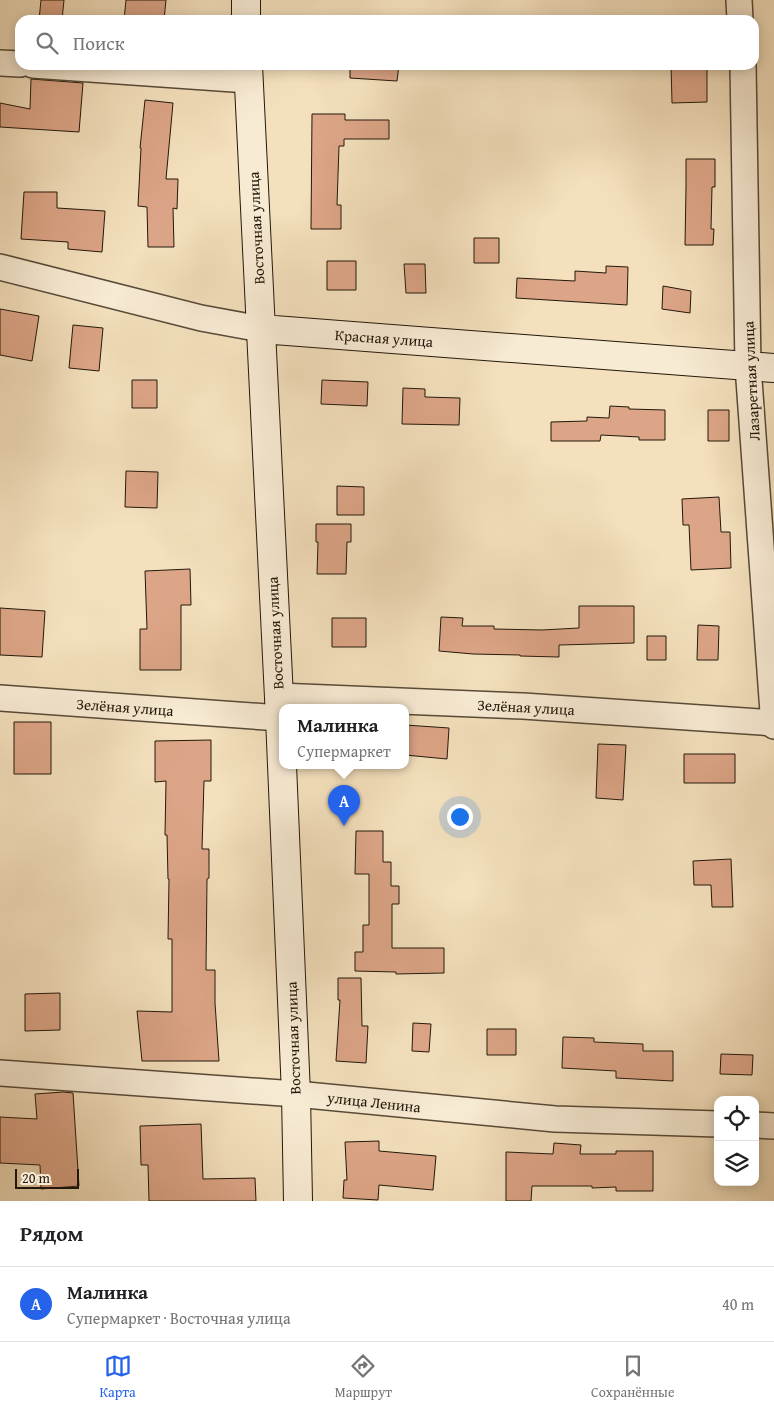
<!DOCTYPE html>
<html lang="ru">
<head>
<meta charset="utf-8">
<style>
  :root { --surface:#fff; --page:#f6f6f6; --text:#202124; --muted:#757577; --line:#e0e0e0; --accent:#2563eb }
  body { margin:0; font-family:"Gentium Book Plus",serif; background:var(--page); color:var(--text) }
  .controls { position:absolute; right:15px; bottom:15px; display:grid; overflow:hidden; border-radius:10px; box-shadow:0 2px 12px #0003 }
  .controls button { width:45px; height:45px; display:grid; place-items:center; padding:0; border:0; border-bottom:1px solid var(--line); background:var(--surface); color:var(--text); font:25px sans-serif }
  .scale { position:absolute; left:15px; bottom:12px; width:64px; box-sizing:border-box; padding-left:5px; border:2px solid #23180a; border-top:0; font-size:14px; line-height:18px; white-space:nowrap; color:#23180a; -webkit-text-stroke:4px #f8ebd4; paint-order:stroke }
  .you { position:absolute; left:459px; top:816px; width:18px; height:18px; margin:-12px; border:4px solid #fff; border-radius:50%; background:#1a73e8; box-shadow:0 0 0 8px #1a73e833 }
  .badge { display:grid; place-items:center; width:32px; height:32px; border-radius:50%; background:var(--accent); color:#fff; font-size:16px; font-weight:700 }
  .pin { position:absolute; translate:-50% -41px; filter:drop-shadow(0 1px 2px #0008) }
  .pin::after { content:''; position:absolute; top:26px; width:18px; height:15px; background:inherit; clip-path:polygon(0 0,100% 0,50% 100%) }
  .popup { position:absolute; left:279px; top:704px; width:130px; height:65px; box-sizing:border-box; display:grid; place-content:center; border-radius:10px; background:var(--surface); filter:drop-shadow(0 1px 4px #0005); font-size:16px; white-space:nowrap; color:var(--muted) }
  .popup b { font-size:19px; color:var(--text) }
  .popup::after { content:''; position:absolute; left:50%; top:100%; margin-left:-10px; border:10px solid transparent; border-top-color:var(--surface) }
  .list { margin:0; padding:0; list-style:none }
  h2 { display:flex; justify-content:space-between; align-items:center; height:65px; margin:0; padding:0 20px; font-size:21px }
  h2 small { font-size:16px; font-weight:400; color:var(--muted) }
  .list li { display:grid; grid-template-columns:32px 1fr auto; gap:15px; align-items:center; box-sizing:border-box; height:75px; padding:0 20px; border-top:1px solid var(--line) }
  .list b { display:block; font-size:19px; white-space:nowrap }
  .list p { margin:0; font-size:16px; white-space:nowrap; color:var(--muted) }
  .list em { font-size:16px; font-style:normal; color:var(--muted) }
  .icon { flex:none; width:28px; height:28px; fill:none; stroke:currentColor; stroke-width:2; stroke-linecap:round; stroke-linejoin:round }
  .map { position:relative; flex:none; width:774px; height:1201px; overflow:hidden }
  .search { position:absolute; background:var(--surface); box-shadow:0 2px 12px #0003; left:15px; right:15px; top:15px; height:55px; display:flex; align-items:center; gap:12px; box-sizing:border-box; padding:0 18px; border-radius:15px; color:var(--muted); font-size:19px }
  .sheet { height:140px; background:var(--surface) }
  nav { display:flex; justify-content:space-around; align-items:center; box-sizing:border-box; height:70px; border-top:1px solid var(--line); background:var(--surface); font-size:14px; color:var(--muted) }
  nav a { display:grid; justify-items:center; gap:2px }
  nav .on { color:var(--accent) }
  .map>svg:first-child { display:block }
  .building { fill:#dca587; stroke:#23180a }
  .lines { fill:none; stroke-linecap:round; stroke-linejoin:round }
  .street-casing { stroke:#574a37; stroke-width:28 }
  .secondary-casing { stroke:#23180a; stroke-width:30 }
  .street { stroke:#f8ebd4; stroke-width:25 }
  .secondary { stroke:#f8ebd4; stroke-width:28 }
  .labels { text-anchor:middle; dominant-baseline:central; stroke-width:4; stroke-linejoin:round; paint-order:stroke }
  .street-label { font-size:15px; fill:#23180a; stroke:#f8ebd4 }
</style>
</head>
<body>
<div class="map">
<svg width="774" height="1201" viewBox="0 0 774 1201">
  <rect width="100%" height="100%" fill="#f4e0bd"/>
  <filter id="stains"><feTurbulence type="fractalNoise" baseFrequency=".004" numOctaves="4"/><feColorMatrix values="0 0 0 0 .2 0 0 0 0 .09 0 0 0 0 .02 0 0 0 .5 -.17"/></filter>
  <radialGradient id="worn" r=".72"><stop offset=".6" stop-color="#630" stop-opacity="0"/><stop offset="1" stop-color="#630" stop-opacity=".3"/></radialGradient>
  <!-- building -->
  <path class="building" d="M41,0H64L62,20H39Z
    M126,0H166L164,20H124Z
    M350,65H399L397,81L350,78Z
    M671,65H707V102L672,103Z
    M31,79L83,83L79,132L0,127V103L30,109Z
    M145,100L173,103L166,179H178L177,209L173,208L174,247H148L147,207L138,206L141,148H140Z
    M312,114H345V120H389V139H344V146H339L337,205H341V229H311Z
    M686,159H715V187H712L711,229H714L713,245H685L686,187Z
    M24,192H57V208L105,211L102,252L68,249V242L21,239Z
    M474,238H499V263H474Z
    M327,261H356V290H327Z
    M404,264H425L426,293H406Z
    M606,266L628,267L627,305L516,298L517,278L575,281V271L606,273Z
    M663,286L691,291L690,313L662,309Z
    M0,309L39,316L32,361L0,355Z
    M73,325L103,328L99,371L69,368Z
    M132,380H157V408H132Z
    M322,380L368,382L367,406L321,404Z
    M403,388L425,389V397L460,398L459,425L402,424Z
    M610,406L629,407V409L665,410V440H639V437L601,435L600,441H551V422L587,421V417L609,418Z
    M708,410H729V441H708Z
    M126,471L158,472L157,508L125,507Z
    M337,486L364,487V515H337Z
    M719,497L721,532H730L731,568L691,570L689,525H683L682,499Z
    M316,524H351V542H347L346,574H317L318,542H316Z
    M190,569L191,605H181V670H140V629H147L145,571Z
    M579,606H634V643L559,645V657L520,656V655L473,654L439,651L441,617L463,618L462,626H494V629L542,630L579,628Z
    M0,608L45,611L42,657L0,655Z
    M332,618H366V647H332Z
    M698,625L719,626L718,660H697Z
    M647,636H666V660H647Z
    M14,722H51V774H14Z
    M405,725L449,728L447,759L405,755Z
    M211,740V781H204L202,849H209V878L207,879L206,970H215V1003L219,1061H142L137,1011L172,1012V939H168L169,879H168L167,835H165L166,781L155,782V741Z
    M598,744L626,745L623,800L596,798Z
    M684,754H735V783H684Z
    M356,831H383V862H391V886H399V904H392V948H444V973L396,974V972L355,971V952H363V925H369V874H355Z
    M731,859L733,907H712L711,885H694L693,861Z
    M338,978H361L362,1026H368L366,1063L336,1061L340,1000H338Z
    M60,993V1030L25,1031V994Z
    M413,1023L431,1024L429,1052L412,1051Z
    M487,1029H516V1055H487Z
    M563,1037L594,1038V1042L643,1044V1051H673V1081L616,1078V1071L562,1068Z
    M721,1054L753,1055L752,1075L720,1074Z
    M63,1092L73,1093L79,1186L41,1189L40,1165L0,1163V1117L37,1119L35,1094Z
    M201,1124L203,1179L255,1178L256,1201H149L148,1165H141L140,1126Z
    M379,1141V1151L436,1156L433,1190L379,1185L378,1200L343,1198L344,1180H347L345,1142Z
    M554,1143L581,1145L580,1154H616V1151H653V1191H616V1187L592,1188V1186H532L531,1201H506V1152L553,1154Z"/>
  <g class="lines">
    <defs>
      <path id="street" d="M739,0L740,20
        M0,63L20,64
        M33,65L248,80
        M743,65L748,366L774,726
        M0,267L201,318L261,329
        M278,696L523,706L774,723
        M0,698L280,718
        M0,1073L296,1094L555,1119L718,1124
        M755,1125L774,1126"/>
      <path id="secondary" d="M246,0V20
        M248,65L280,718L296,1094L298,1201
        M261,329L774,368"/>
    </defs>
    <!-- street casing -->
    <use href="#street" class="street-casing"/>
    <!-- secondary casing -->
    <use href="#secondary" class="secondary-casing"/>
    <!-- street -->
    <use href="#street" class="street"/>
    <!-- secondary -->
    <use href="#secondary" class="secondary"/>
  </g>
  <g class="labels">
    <!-- street labels -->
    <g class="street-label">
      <text transform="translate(256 228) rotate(-93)">Восточная улица</text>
      <text transform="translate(384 338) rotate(4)">Красная улица</text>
      <text transform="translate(751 381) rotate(-93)">Лазаретная улица</text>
      <text transform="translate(275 633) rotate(-93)">Восточная улица</text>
      <text transform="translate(125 707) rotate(4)">Зелёная улица</text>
      <text transform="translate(526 707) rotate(3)">Зелёная улица</text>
      <text transform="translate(293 1038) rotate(-92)">Восточная улица</text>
      <text transform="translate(374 1102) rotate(6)">улица Ленина</text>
    </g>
  </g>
  <rect width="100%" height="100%" filter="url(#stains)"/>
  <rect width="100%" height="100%" fill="url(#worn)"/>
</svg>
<div class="controls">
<button><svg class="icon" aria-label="locate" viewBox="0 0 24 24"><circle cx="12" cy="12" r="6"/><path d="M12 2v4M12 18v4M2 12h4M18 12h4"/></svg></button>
<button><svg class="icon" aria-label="layers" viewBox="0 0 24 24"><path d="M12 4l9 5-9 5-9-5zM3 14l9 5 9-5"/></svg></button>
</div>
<div class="scale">20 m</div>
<div class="you"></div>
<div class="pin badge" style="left:344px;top:826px">A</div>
<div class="popup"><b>Малинка</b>Супермаркет</div>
<div class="search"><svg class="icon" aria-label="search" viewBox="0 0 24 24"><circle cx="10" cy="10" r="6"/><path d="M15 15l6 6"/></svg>Поиск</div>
</div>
<section class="sheet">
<h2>Рядом<small></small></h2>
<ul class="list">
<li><span class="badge">A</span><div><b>Малинка</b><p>Супермаркет · Восточная улица</p></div><em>40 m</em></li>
</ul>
</section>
<nav>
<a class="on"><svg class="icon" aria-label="map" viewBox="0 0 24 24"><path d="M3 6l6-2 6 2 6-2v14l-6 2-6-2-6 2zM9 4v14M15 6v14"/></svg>Карта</a>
<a><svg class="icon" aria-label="directions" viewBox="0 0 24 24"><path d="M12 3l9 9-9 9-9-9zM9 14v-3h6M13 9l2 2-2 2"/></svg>Маршрут</a>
<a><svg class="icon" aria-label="saved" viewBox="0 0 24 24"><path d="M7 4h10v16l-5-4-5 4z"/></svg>Сохранённые</a>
</nav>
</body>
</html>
